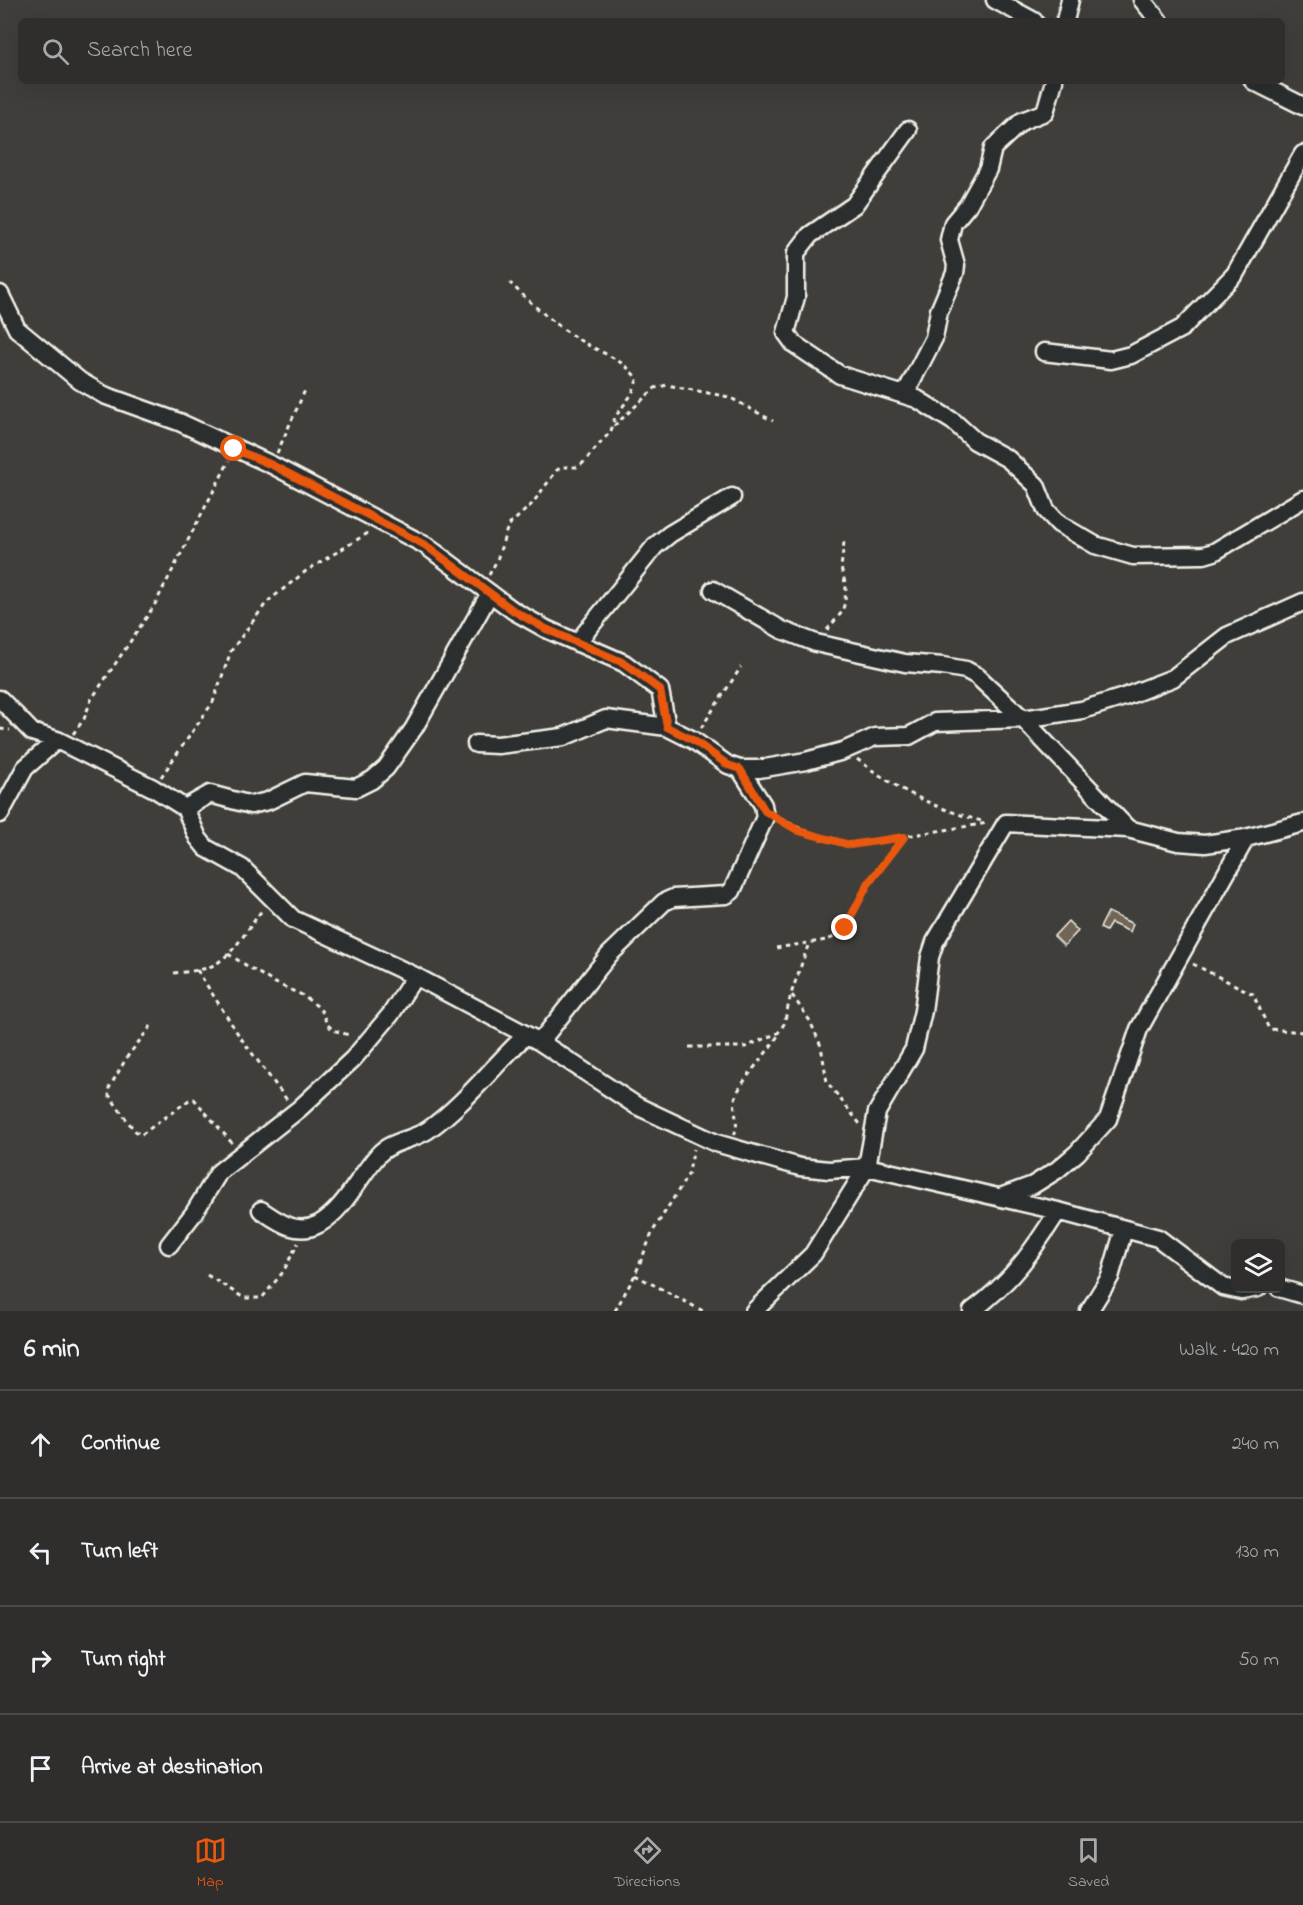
<!DOCTYPE html>
<html lang="en">
<head>
<meta charset="utf-8">
<style>
  :root { --surface:#2f2e2c; --page:#3b3a38; --text:#f1f3f6; --muted:#a7a8a9; --line:#4a4a48; --accent:#ea580c }
  body { margin:0; font-family:"Indie Flower",sans-serif; background:var(--page); color:var(--text) }
  .controls { position:absolute; right:18px; bottom:18px; display:grid; overflow:hidden; border-radius:9px; box-shadow:0 6px 24px #0002 }
  .controls button { width:54px; height:54px; display:grid; place-items:center; padding:0; border:0; border-bottom:2px solid var(--line); background:var(--surface); color:var(--text); font:30px sans-serif }
  .stop { position:absolute; width:18px; height:18px; margin:-14px; border:4px solid #ea580c; border-radius:50%; background:#fff }
  .stop.end { background:#ea580c; border-color:#fff; box-shadow:0 2px 6px #0008 }
  .list { margin:0; padding:0; list-style:none }
  h2 { display:flex; justify-content:space-between; align-items:center; height:78px; margin:0; padding:0 24px; font-size:26px }
  h2 small { font-size:20px; font-weight:400; color:var(--muted) }
  .list li { display:grid; grid-template-columns:39px 1fr auto; gap:18px; align-items:center; box-sizing:border-box; height:108px; padding:0 24px; border-top:2px solid var(--line) }
  .list b { display:block; font-size:22px; white-space:nowrap }
  .list em { font-size:20px; font-style:normal; color:var(--muted) }
  .icon { flex:none; width:33px; height:33px; fill:none; stroke:currentColor; stroke-width:2; stroke-linecap:round; stroke-linejoin:round }
  .map { position:relative; flex:none; width:1303px; height:1311px; overflow:hidden }
  .search { position:absolute; background:var(--surface); box-shadow:0 6px 24px #0002; left:18px; right:18px; top:18px; height:66px; display:flex; align-items:center; gap:15px; box-sizing:border-box; padding:0 21px; border-radius:9px; color:var(--muted); font-size:22px }
  .sheet { height:510px; background:var(--surface) }
  nav { display:flex; justify-content:space-around; align-items:center; box-sizing:border-box; height:84px; border-top:2px solid var(--line); background:var(--surface); font-size:16px; color:var(--muted) }
  nav a { display:grid; justify-items:center; gap:3px }
  nav .on { color:var(--accent) }
  .map>svg:first-child { display:block }
  .building { fill:#716557; stroke:#f4f1e8; stroke-width:1.5 }
  .lines { fill:none; stroke-linecap:round; stroke-linejoin:round }
  .minor-casing { stroke:#f4f1e8; stroke-width:21 }
  .path { stroke:#f4f1e8; stroke-width:3; stroke-dasharray:4.5 4.5; stroke-linecap:butt }
  .minor { stroke:#2a2d2e; stroke-width:16 }
  .route { stroke:#ea580c; stroke-width:8 }
</style>
</head>
<body>
<div class="map">
<svg width="1303" height="1311" viewBox="0 0 1303 1311">
  <rect width="100%" height="100%" fill="#3f3e3a"/>
  <filter id="ink" filterUnits="userSpaceOnUse"><feTurbulence type="fractalNoise" baseFrequency=".0167" numOctaves="2"/><feDisplacementMap in="SourceGraphic" scale="12" xChannelSelector="R" yChannelSelector="G"/><feConvolveMatrix kernelMatrix="1 2 1 2 8 2 1 2 1" color-interpolation-filters="sRGB"/></filter>
  <g filter="url(#ink)">
    <!-- building -->
    <path class="building" d="M1108,912L1133,924L1130,932L1111,923L1106,931L1100,928Z
      M1068,921L1078,931L1064,946L1054,936Z"/>
    <g class="lines">
      <defs>
        <path id="minor" d="M995,0L1034,21
          M1142,0L1159,21
          M1065,21L1070,0
          M1253,81L1303,106
          M908,130L854,205L810,235L796,253V297L786,333L794,344L840,375L917,399L954,422L975,441L1008,459L1036,485L1046,510L1059,524L1095,545L1133,556L1204,555L1214,552L1303,499
          M0,294L17,329L80,381L104,395L179,422L272,465L425,545L514,611L546,629L624,663L660,690L667,727
          M1044,352L1111,360L1131,355L1182,328L1235,274L1303,154
          M905,394L934,338L939,311L955,273L956,265L949,240L953,223L968,205L988,169L993,148L1022,121L1045,112L1054,81
          M713,590L782,630L816,643L905,663L943,666L966,670L977,676L1023,719L1128,829
          M577,643L655,546L670,534L732,497
          M0,699L32,732L57,740L153,788L185,808L198,838L206,848L242,868L293,919L415,976L540,1042L637,1106L716,1143L800,1167L829,1170L867,1167L1058,1211L1158,1238L1223,1287L1241,1291L1258,1288
          M476,744L498,745L563,737L606,719L667,727L693,740L728,765L740,769H759L806,761L843,751L875,737L909,736L935,722L1023,719L1082,710L1124,697L1173,678L1227,636L1303,602
          M185,808L210,794L251,805L268,801L305,783L356,788L372,780L386,768L414,728L490,593
          M0,814L25,768L57,740
          M540,1042L609,955L664,902L673,898L726,895L732,891L765,817L763,805L740,769
          M1000,1197L1033,1185L1057,1170L1077,1153L1108,1119L1139,1029L1246,838
          M261,1210C279,1222 297,1236 319,1224C345,1209 359,1176 379,1154C391,1141 413,1140 428,1130C467,1102 492,1067 526,1035
          M169,1245L194,1213L219,1172L299,1109L353,1059L391,1014L415,976
          M1279,1288L1303,1295
          M754,1311L813,1254L867,1167L877,1112L914,1049L923,1011L930,957L935,942L1006,823L1128,829L1178,842L1205,844L1246,838L1303,823
          M972,1311C1012,1281 1032,1252 1058,1211
          M1089,1311L1110,1277L1124,1229"/>
      </defs>
      <!-- minor casing -->
      <use href="#minor" class="minor-casing"/>
      <!-- path -->
      <path class="path" d="M614,426L655,388L667,385L729,397L773,421
        M277,453L306,388
        M489,575L497,560L508,526L532,504L557,470L562,467H577L583,463L611,431L615,417L632,394L637,380C627,360 600,353 581,341C555,325 532,304 510,283
        M827,630L842,612L845,602L846,586L841,568L844,542
        M701,728L741,667
        M0,729L10,730
        M73,734L84,719L91,700L154,606L229,461
        M857,759C897,790 936,809 985,822
        M161,777L213,702L231,651L267,602L306,571L368,533
        M780,819L822,839L850,845L988,823
        M776,948L827,940L837,936L845,928L869,884L903,838
        M228,954L273,982L302,995L317,1006L324,1014L326,1023L333,1030L352,1036
        M1193,964L1253,994L1269,1029L1303,1032
        M197,970L240,1037L287,1100
        M174,973C184,972 197,971 207,968C231,960 248,928 263,909
        M792,995L810,1021L821,1046L827,1082L860,1124
        M151,1026L127,1057L108,1090L109,1095L134,1130L141,1135L189,1100L194,1099L232,1143
        M689,1047H745L778,1033L784,1024L791,994L809,943
        M734,1135C741,1121 730,1107 737,1093C746,1075 767,1054 779,1034
        M207,1275L244,1298H262L283,1272L298,1243
        M635,1275L703,1311
        M615,1311L635,1275L653,1231L688,1175L694,1149"/>
      <!-- minor -->
      <use href="#minor" class="minor"/>
    </g>
  </g>
  <g class="lines" filter="url(#ink)">
    <!-- route -->
    <path class="route" d="M234,449L272,465L425,545L514,611L546,629L624,663L660,690L667,727L693,740L728,765L740,769L765,811L799,831L850,845L904,837L868,884L845,928"/>
  </g>
</svg>
<div class="controls">
<button><svg class="icon" aria-label="layers" viewBox="0 0 24 24"><path d="M12 4l9 5-9 5-9-5zM3 14l9 5 9-5"/></svg></button>
</div>
<div class="stop" style="left:234px;top:449px"></div>
<div class="stop end" style="left:845px;top:928px"></div>
<div class="search"><svg class="icon" aria-label="search" viewBox="0 0 24 24"><circle cx="10" cy="10" r="6"/><path d="M15 15l6 6"/></svg>Search here</div>
</div>
<section class="sheet">
<h2>6 min<small>Walk · 420 m</small></h2>
<ul class="list">
<li><svg class="icon" aria-label="ahead" viewBox="0 0 24 24"><path d="M12 20V5M6 11l6-6 6 6"/></svg><div><b>Continue</b></div><em>240 m</em></li>
<li><svg class="icon" aria-label="left" viewBox="0 0 24 24"><path d="M17 20v-9H6M10 6l-5 5 5 5"/></svg><div><b>Turn left</b></div><em>130 m</em></li>
<li><svg class="icon" aria-label="right" viewBox="0 0 24 24"><path d="M7 20v-9h11M14 6l5 5-5 5"/></svg><div><b>Turn right</b></div><em>50 m</em></li>
<li><svg class="icon" aria-label="arrive" viewBox="0 0 24 24"><path d="M6 21V4h12l-3 4 3 4H6"/></svg><div><b>Arrive at destination</b></div></li>
</ul>
</section>
<nav>
<a class="on"><svg class="icon" aria-label="map" viewBox="0 0 24 24"><path d="M3 6l6-2 6 2 6-2v14l-6 2-6-2-6 2zM9 4v14M15 6v14"/></svg>Map</a>
<a><svg class="icon" aria-label="directions" viewBox="0 0 24 24"><path d="M12 3l9 9-9 9-9-9zM9 14v-3h6M13 9l2 2-2 2"/></svg>Directions</a>
<a><svg class="icon" aria-label="saved" viewBox="0 0 24 24"><path d="M7 4h10v16l-5-4-5 4z"/></svg>Saved</a>
</nav>
</body>
</html>
